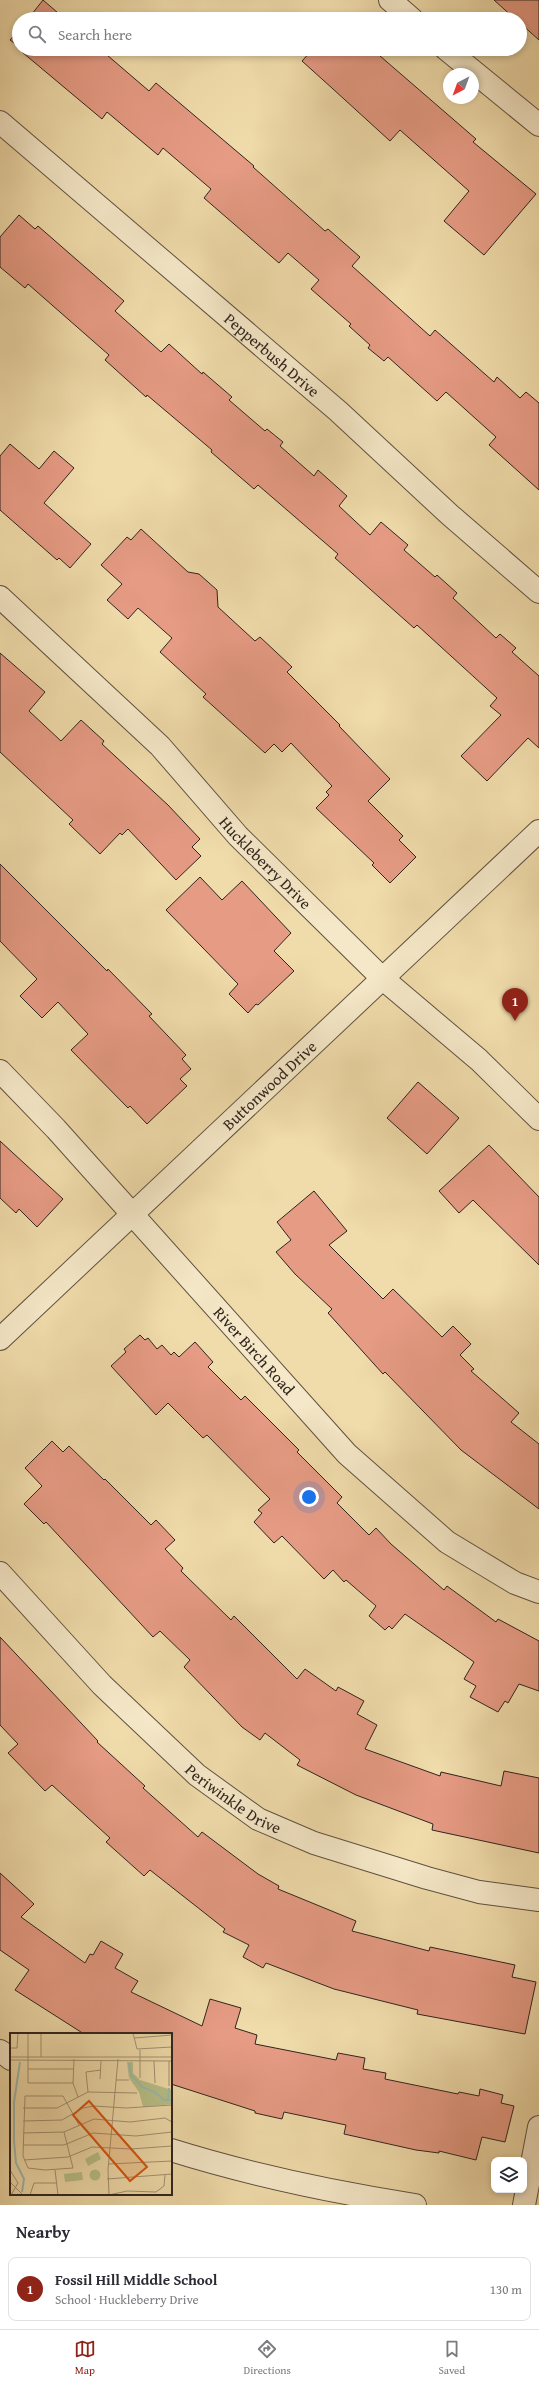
<!DOCTYPE html>
<html lang="en">
<head>
<meta charset="utf-8">
<style>
  :root { --surface:#fff; --page:#f2f2f3; --text:#2b2b33; --muted:#7c7c81; --line:#e1e1e2; --accent:#8f2418 }
  body { margin:0; font-family:"Gentium Book Plus",serif; background:var(--page); color:var(--text) }
  .controls { position:absolute; right:12px; bottom:12px; display:grid; overflow:hidden; border-radius:8px; box-shadow:0 2px 6px #0003 }
  .controls button { width:36px; height:36px; display:grid; place-items:center; padding:0; border:0; border-bottom:1px solid var(--line); background:var(--surface); color:var(--text); font:20px sans-serif }
  .compass { position:absolute; left:443px; top:68px; width:36px; height:36px; border-radius:50%; background:var(--surface); box-shadow:0 2px 6px #0003; rotate:221deg }
  .you { position:absolute; left:309px; top:1497px; width:14px; height:14px; margin:-10px; border:3px solid #fff; border-radius:50%; background:#1a73e8; box-shadow:0 0 0 6px #1a73e833 }
  .badge { display:grid; place-items:center; width:26px; height:26px; border-radius:50%; background:var(--accent); color:#fff; font-size:13px; font-weight:700 }
  .pin { position:absolute; translate:-50% -33px; filter:drop-shadow(0 1px 2px #0008) }
  .pin::after { content:''; position:absolute; top:21px; width:14px; height:12px; background:inherit; clip-path:polygon(0 0,100% 0,50% 100%) }
  .list { margin:0; padding:0; list-style:none }
  h2 { display:flex; justify-content:space-between; align-items:center; height:52px; margin:0; padding:0 16px; font-size:17px }
  h2 small { font-size:13px; font-weight:400; color:var(--muted) }
  .list li { display:grid; grid-template-columns:26px 1fr auto; gap:12px; align-items:center; box-sizing:border-box; height:64px; margin:0 8px 8px; padding:0 8px; border:1px solid var(--line); border-radius:8px }
  .list b { display:block; font-size:15px; white-space:nowrap }
  .list p { margin:0; font-size:13px; white-space:nowrap; color:var(--muted) }
  .list em { font-size:13px; font-style:normal; color:var(--muted) }
  .icon { flex:none; width:22px; height:22px; fill:none; stroke:currentColor; stroke-width:2; stroke-linecap:round; stroke-linejoin:round }
  .map { position:relative; flex:none; width:539px; height:2205px; overflow:hidden }
  .search { position:absolute; background:var(--surface); box-shadow:0 2px 6px #0003; left:12px; right:12px; top:12px; height:44px; display:flex; align-items:center; gap:10px; box-sizing:border-box; padding:0 14px; border-radius:22px; color:var(--muted); font-size:15px }
  .sheet { height:124px; background:var(--surface) }
  nav { display:flex; justify-content:space-around; align-items:center; box-sizing:border-box; height:56px; border-top:1px solid var(--line); background:var(--surface); font-size:11px; color:var(--muted) }
  nav a { display:grid; justify-items:center; gap:2px }
  nav .on { color:var(--accent) }
  .map>svg:first-child { display:block }
  .building { fill:#e69b84; stroke:#30241e }
  .lines { fill:none; stroke-linecap:round; stroke-linejoin:round }
  .minor-casing { stroke:#605241; stroke-width:24 }
  .tertiary-casing { stroke:#605241; stroke-width:24 }
  .minor { stroke:#f5e8c8; stroke-width:22 }
  .tertiary { stroke:#f5e8c8; stroke-width:22 }
  .labels { text-anchor:middle; dominant-baseline:central; stroke-width:3.5; stroke-linejoin:round; paint-order:stroke }
  .street-label { font-size:16px; fill:#30241e; stroke:#f5e8c8 }
  .inset-river { fill:none; stroke:#9abbac; stroke-width:2 }
  .inset-road { fill:none; stroke:#a39272; stroke-width:1 }
  .view { fill:#d6540e; fill-opacity:0.15; stroke:#d6540e; stroke-width:2 }
  .inset-edge { fill:none; stroke:#30241e; stroke-width:2 }
</style>
</head>
<body>
<div class="map">
<svg width="539" height="2205" viewBox="0 0 539 2205">
  <rect width="100%" height="100%" fill="#f0dbaa"/>
  <filter id="stains"><feTurbulence type="fractalNoise" baseFrequency=".005" numOctaves="4"/><feColorMatrix values="0 0 0 0 .2 0 0 0 0 .09 0 0 0 0 .02 0 0 0 .5 -.17"/></filter>
  <radialGradient id="worn" r=".72"><stop offset=".6" stop-color="#630" stop-opacity="0"/><stop offset="1" stop-color="#630" stop-opacity=".3"/></radialGradient>
  <!-- building -->
  <path class="building" d="M43,0L65,19H28Z
    M494,0H539V40L520,23V19H515Z
    M19,30V47L10,40Z
    M21,49H100L149,91L156,83L254,166L253,167L325,231L328,229L360,257L352,266L430,336L435,330L494,382L497,377L520,398L526,392L539,403V490L489,445L496,437L446,392L437,401L388,357L384,361L368,348L370,345L349,326L351,324L311,289L319,280L288,253L279,263L204,198L211,189L163,148L158,155L107,112L102,119L22,52Z
    M313,49H372L476,139L473,142L536,194L484,255L444,221L469,191L400,130L390,141L333,89L302,61Z
    M19,215L35,229L38,226L124,301L115,311L161,352L169,344L202,374L203,372L232,397L229,400L265,431L267,429L283,442L280,446L314,476L318,470L347,496L339,506L370,535L381,522L408,545L404,550L435,577L437,575L457,593L453,598L496,638L500,634L516,648L512,652L539,676V748L528,738L487,781L461,756L501,715L490,706L497,698L417,625L414,628L335,558L338,554L258,485L254,489L211,452L212,450L147,395L146,397L105,360L109,355L28,284L25,288L0,267V237Z
    M10,444L39,469L54,451L74,468L44,503L91,544L70,568L59,558L57,560L0,510V456Z
    M141,529L188,572L199,574L217,590L218,607L255,641L260,637L292,667L287,672L340,725L339,726L390,779L368,801L403,836L399,840L416,857L390,883L372,865L374,863L316,808L329,795L326,792L332,786L291,743L282,752L274,744L265,753L203,697L206,694L160,652L172,638L138,608L128,619L107,600L122,584L101,565L127,537L131,540Z
    M0,653L45,692L29,711L61,741L81,720L104,741L102,744L168,805L200,839L192,847L201,856L176,880L128,829L122,835L120,833L100,854L69,824L73,820L0,752Z
    M0,864L107,971L108,969L152,1014L149,1016L186,1055L182,1059L191,1069L180,1079L187,1086L147,1124L130,1106L128,1108L71,1050L88,1034L58,1002L42,1018L20,996L37,979L0,941Z
    M200,877L222,900L242,881L291,933L274,951L294,971L258,1005L256,1004L248,1013L229,994L238,984L166,910Z
    M418,1082L459,1118L427,1154L387,1118Z
    M0,1141L63,1199L37,1227L19,1209L16,1213L0,1198Z
    M489,1145L539,1197V1265L473,1200L459,1213L439,1191Z
    M314,1191L347,1231L329,1245L383,1299L393,1289L442,1337L453,1326L471,1344L460,1355L474,1369L471,1371L519,1413L511,1422L539,1444V1509L461,1450L385,1372L383,1374L328,1313L332,1309L295,1274L276,1252L291,1240L277,1222Z
    M140,1335L145,1340L148,1338L157,1349L162,1345L171,1355L174,1352L179,1357L195,1342L213,1362L208,1367L241,1400L245,1396L299,1450L297,1452L342,1497L337,1503L369,1535L376,1528L391,1544L444,1590L447,1586L496,1622L498,1619L539,1641V1691L519,1684L508,1703L505,1701L498,1712L470,1697L476,1686L464,1679L474,1662L405,1614L392,1629L389,1626L385,1630L369,1616L376,1606L346,1580L344,1582L333,1570L324,1579L282,1536L274,1543L254,1522L262,1513L258,1510L270,1499L207,1435L203,1438L168,1403L156,1415L111,1366L126,1352L124,1349Z
    M52,1441L63,1452L69,1446L104,1480L105,1479L151,1525L156,1520L175,1540L165,1549L183,1568L181,1571L231,1620L234,1616L297,1679L305,1669L336,1691L338,1687L364,1701L357,1714L377,1725L365,1749L440,1776L441,1772L501,1786L504,1771L539,1778V1853L432,1830L433,1824L356,1795L297,1765L300,1760L265,1733L260,1740L242,1727L184,1667L190,1660L160,1631L153,1637L46,1522L44,1524L24,1504L42,1486L25,1468Z
    M0,1637L98,1741L97,1742L145,1786L143,1788L198,1837L202,1832L258,1874L279,1886L278,1889L356,1921L352,1931L429,1951L430,1947L515,1965L512,1977L536,1982L525,2034L417,2014L418,2010L334,1989L266,1963L263,1968L243,1957L249,1945L223,1932L225,1929L150,1870L144,1876L106,1842L110,1838L52,1785L45,1791L8,1753L18,1744L0,1725Z
    M0,1873L34,1904L21,1917L85,1963L90,1954L93,1955L101,1941L123,1954L115,1968L138,1981L131,1992L202,2026L210,1999L241,2008L235,2028L257,2035L255,2044L336,2060L338,2053L365,2058L363,2069L386,2073L385,2079L458,2094L459,2092L479,2096L480,2089L503,2095L501,2103L514,2106L505,2142L482,2137L476,2160L439,2151V2153L416,2150L344,2134L346,2125L284,2112L282,2119L255,2113V2111L171,2084V2034H84L15,1990L29,1970L0,1950Z"/>
  <g class="lines">
    <defs>
      <g id="minor">
        <path d="M390,0L412,19"/>
        <path d="M446,49L539,125"/>
        <path id="s1" d="M0,122L338,411L450,515L539,592"/>
        <path id="s2" d="M0,597L160,746L238,836L382,978L479,1060L539,1119"/>
        <path id="s3" d="M0,1071L56,1129L347,1454L447,1542L515,1583L539,1592"/>
        <path id="s4" d="M0,1573L102,1685L197,1775L258,1819L314,1843L427,1878L479,1892L539,1900"/>
        <path d="M0,2051L11,2059"/>
        <path d="M171,2150C251,2175 332,2192 415,2205"/>
        <path d="M524,2205L539,2127"/>
      </g>
      <g id="tertiary">
        <path id="s5" d="M0,1339L539,831"/>
      </g>
    </defs>
    <!-- minor casing -->
    <use href="#minor" class="minor-casing"/>
    <!-- tertiary casing -->
    <use href="#tertiary" class="tertiary-casing"/>
    <!-- minor -->
    <use href="#minor" class="minor"/>
    <!-- tertiary -->
    <use href="#tertiary" class="tertiary"/>
  </g>
  <g class="labels">
    <!-- street labels -->
    <g class="street-label">
      <text stroke="none"><textPath href="#s1" startOffset="358">Pepperbush Drive</textPath></text>
      <text stroke="none"><textPath href="#s2" startOffset="376">Huckleberry Drive</textPath></text>
      <text stroke="none"><textPath href="#s5" startOffset="370">Buttonwood Drive</textPath></text>
      <text stroke="none"><textPath href="#s3" startOffset="378">River Birch Road</textPath></text>
      <text stroke="none"><textPath href="#s4" startOffset="326">Periwinkle Drive</textPath></text>
    </g>
  </g>
  <!-- overview -->
  <g transform="translate(10 2033)">
    <rect width="162" height="162" fill="#f0dbaa"/>
    <path d="M117,29H123V40L130,47L162,57V71L133,74L129,59L119,45ZM88,119L91,126L78,133L75,126ZM79.5 142a5.5 5.5 0 1 1 11 0a5.5 5.5 0 1 1-11 0ZM72,139L73,147L55,149L54,141Z" fill="#b8c089"/>
    <path class="inset-river" d="M10,29L4,69V108L6,130L14,146L12,159M119,30L121,42L132,54L145,59L154,67H162M158,67L159,55"/>
    <path class="inset-road" d="M18,0V50H63M31,0V24M123,0L127,16L162,14M124,5L162,2M0,15H7L8,0M130,17V45M0,24H162M64,26L63,50L68,64M0,27L162,28M144,28L145,50M0,36V50M18,36H64M90,46L91,28M106,47H119M159,53V28M78,59L76,39L91,37M13,75H47L78,59L127,60M13,88L52,87L73,75L84,73L116,75L162,72M54,99L63,135L35,137L18,135L13,123L15,63H53L69,92M13,100L54,99L84,86L120,89L155,85L162,89M13,112H54L83,100L126,103L162,99M14,127L58,124L82,114L121,116L162,113M98,131L162,128M0,137L8,150L1,162M45,137L48,162M97,146L162,141M0,149L13,162M20,162L24,150H47M99,162L98,137L108,26M99,162L117,158L146,159L154,153L155,142"/>
    <path class="view" d="M79,68L137,134L120,148L63,82Z"/>
    <rect width="162" height="162" class="inset-edge"/>
  </g>
  <rect width="100%" height="100%" filter="url(#stains)"/>
  <rect width="100%" height="100%" fill="url(#worn)"/>
</svg>
<div class="controls">
<button><svg class="icon" aria-label="layers" viewBox="0 0 24 24"><path d="M12 4l9 5-9 5-9-5zM3 14l9 5 9-5"/></svg></button>
</div>
<svg class="compass" viewBox="-18 -18 36 36"><path d="M0-13l5 13h-10z" fill="#e53935"/><path d="M0 13l5-13h-10z" fill="#7c7c81"/></svg>
<div class="you"></div>
<div class="pin badge" style="left:515px;top:1021px">1</div>
<div class="search"><svg class="icon" aria-label="search" viewBox="0 0 24 24"><circle cx="10" cy="10" r="6"/><path d="M15 15l6 6"/></svg>Search here</div>
</div>
<section class="sheet">
<h2>Nearby<small></small></h2>
<ul class="list">
<li><span class="badge">1</span><div><b>Fossil Hill Middle School</b><p>School · Huckleberry Drive</p></div><em>130 m</em></li>
</ul>
</section>
<nav>
<a class="on"><svg class="icon" aria-label="map" viewBox="0 0 24 24"><path d="M3 6l6-2 6 2 6-2v14l-6 2-6-2-6 2zM9 4v14M15 6v14"/></svg>Map</a>
<a><svg class="icon" aria-label="directions" viewBox="0 0 24 24"><path d="M12 3l9 9-9 9-9-9zM9 14v-3h6M13 9l2 2-2 2"/></svg>Directions</a>
<a><svg class="icon" aria-label="saved" viewBox="0 0 24 24"><path d="M7 4h10v16l-5-4-5 4z"/></svg>Saved</a>
</nav>
</body>
</html>
